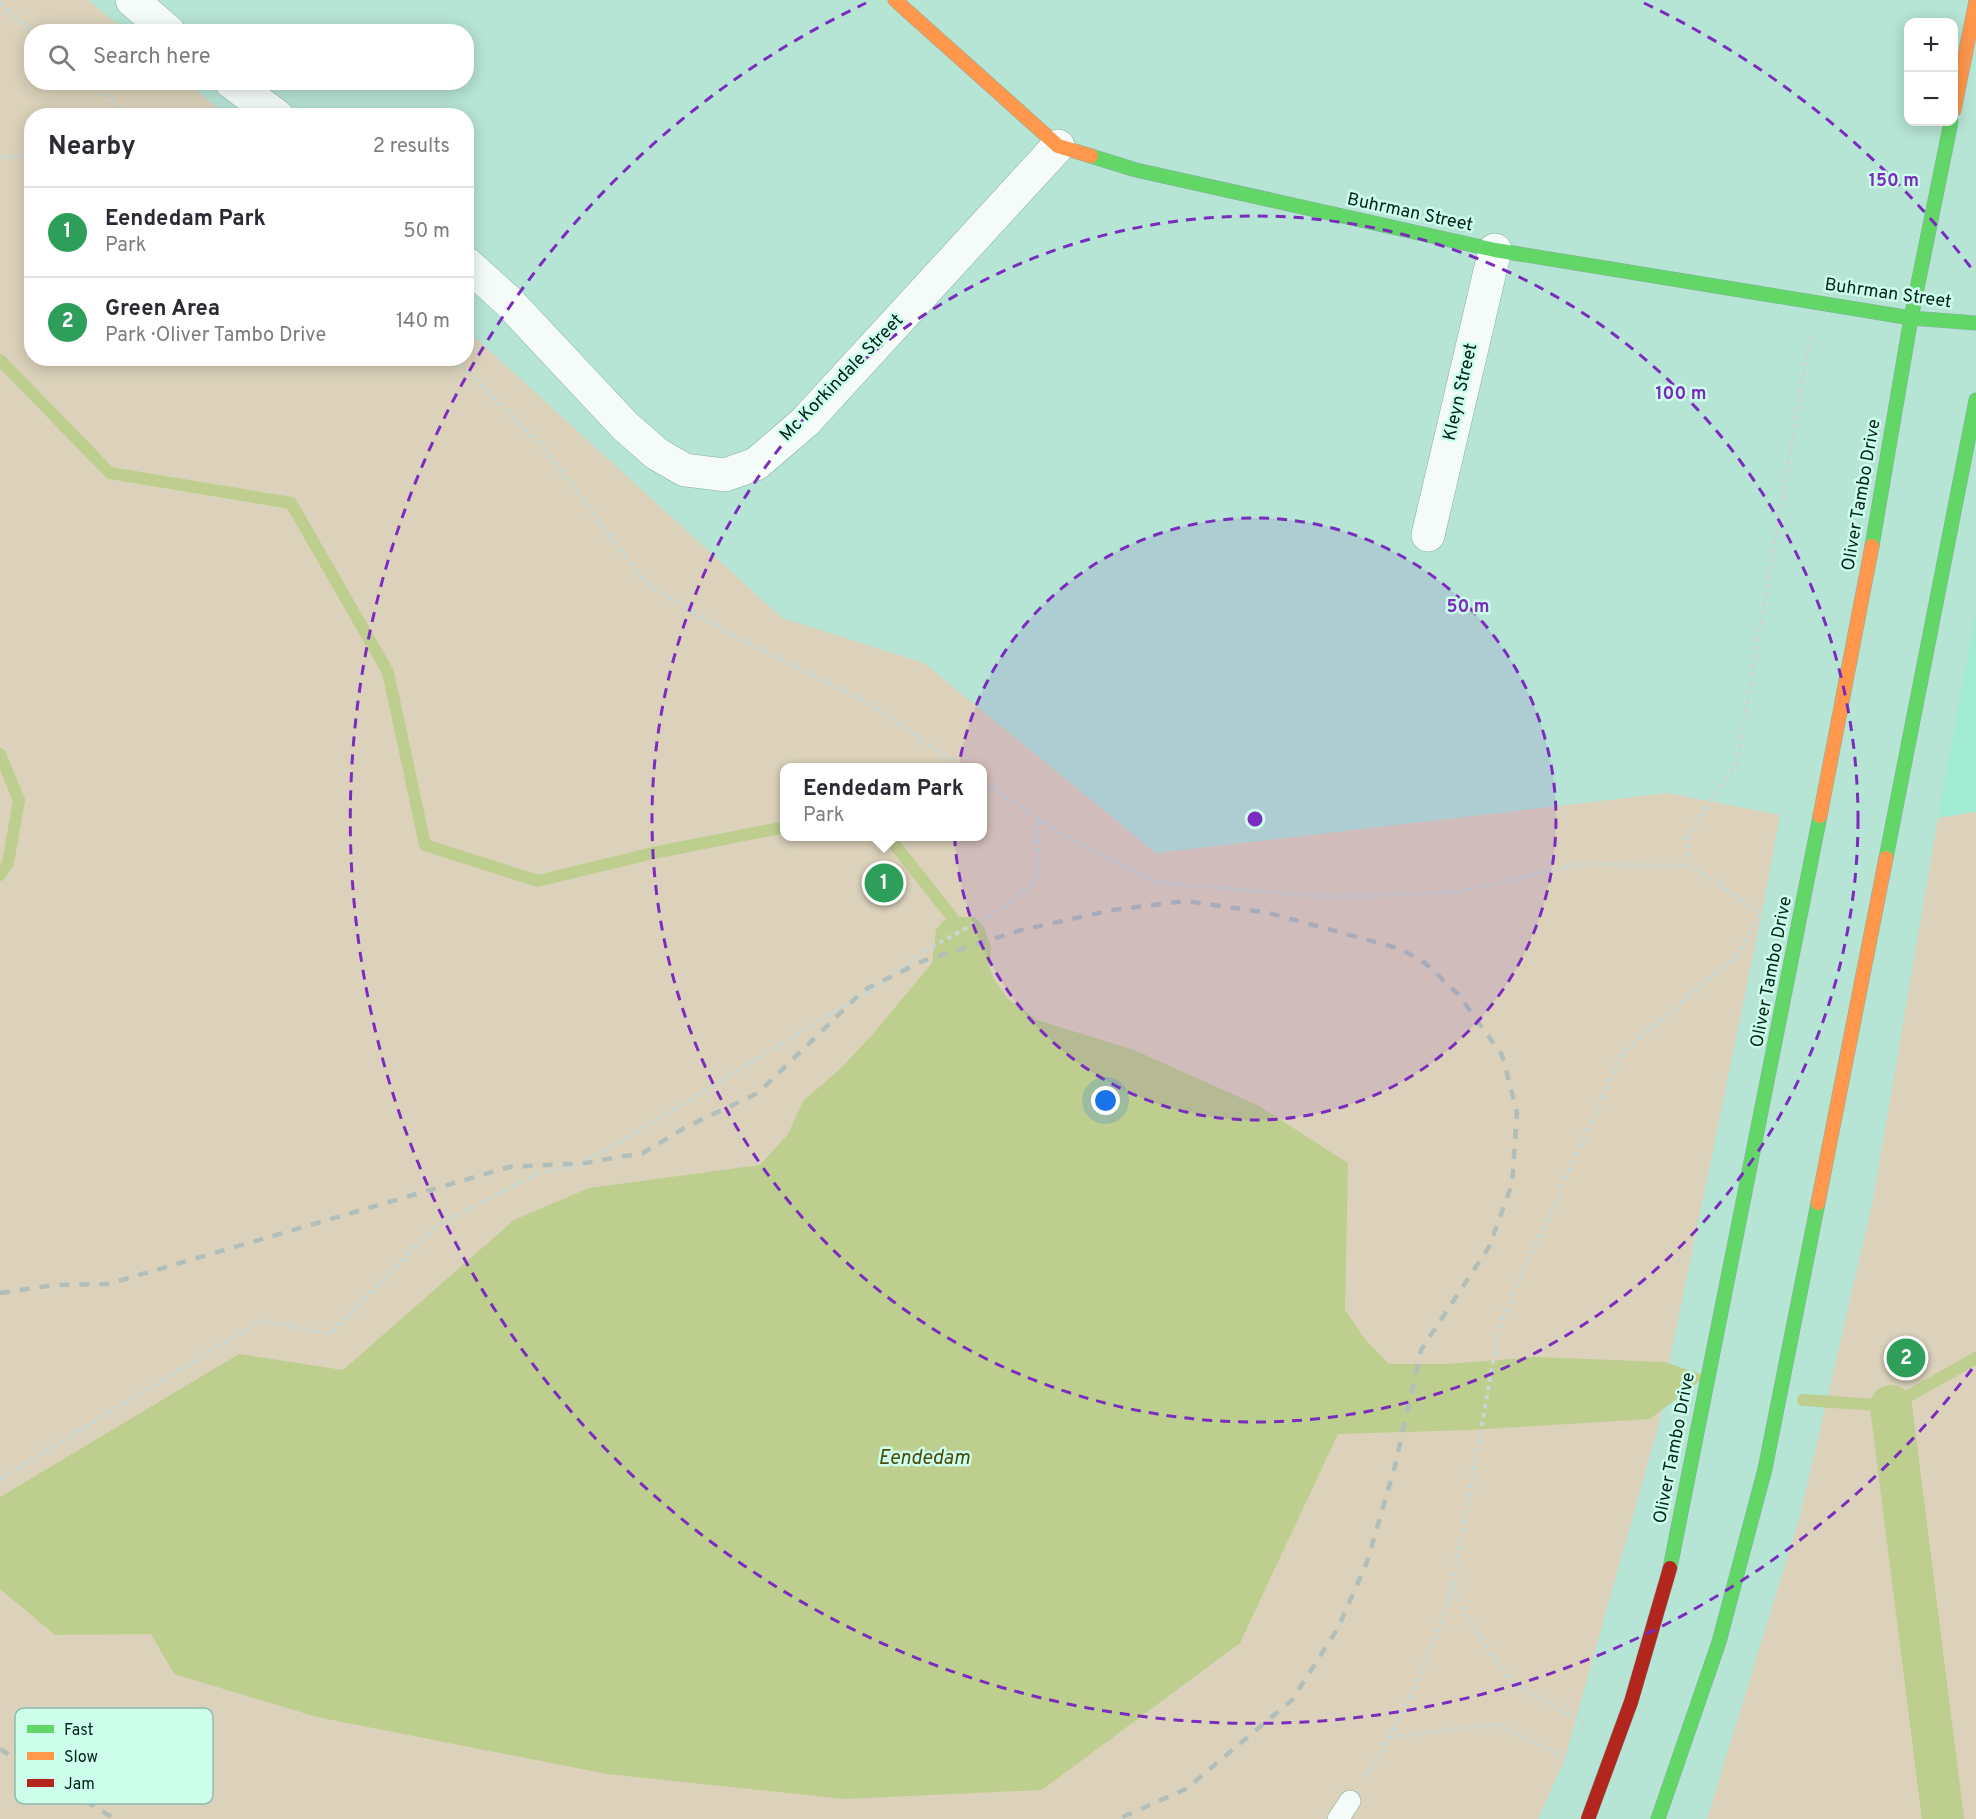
<!DOCTYPE html>
<html lang="en">
<head>
<meta charset="utf-8">
<style>
  :root { --surface:#fff; --page:#f2f2f3; --text:#2b2b33; --muted:#7c7c81; --line:#e1e1e2; --accent:#40665a }
  body { margin:0; font-family:Overpass,sans-serif; background:var(--page); color:var(--text) }
  .controls { position:absolute; right:18px; top:18px; display:grid; overflow:hidden; border-radius:12px; box-shadow:0 3px 15px #0003 }
  .controls button { width:54px; height:54px; display:grid; place-items:center; padding:0; border:0; border-bottom:2px solid var(--line); background:var(--surface); color:var(--text); font:30px sans-serif }
  .you { position:absolute; left:1106px; top:1101px; width:21px; height:21px; margin:-15px; border:4px solid #fff; border-radius:50%; background:#1a73e8; box-shadow:0 0 0 9px #1a73e833 }
  .badge { display:grid; place-items:center; width:39px; height:39px; border-radius:50%; background:var(--accent); color:#fff; font-size:20px; font-weight:700 }
  .pin { position:absolute; translate:-50% -50%; border:3px solid #fff; box-shadow:0 2px 6px #0006 }
  .popup { position:absolute; left:780px; top:763px; width:207px; height:78px; box-sizing:border-box; display:grid; place-content:center; border-radius:12px; background:var(--surface); filter:drop-shadow(0 2px 4px #0005); font-size:20px; white-space:nowrap; color:var(--muted) }
  .popup b { font-size:22px; color:var(--text) }
  .popup::after { content:''; position:absolute; left:50%; top:100%; margin-left:-12px; border:12px solid transparent; border-top-color:var(--surface) }
  .list { margin:0; padding:0; list-style:none }
  h2 { display:flex; justify-content:space-between; align-items:center; height:78px; margin:0; padding:0 24px; font-size:26px }
  h2 small { font-size:20px; font-weight:400; color:var(--muted) }
  .list li { display:grid; grid-template-columns:39px 1fr auto; gap:18px; align-items:center; box-sizing:border-box; height:90px; padding:0 24px; border-top:2px solid var(--line) }
  .list b { display:block; font-size:22px; white-space:nowrap }
  .list p { margin:0; font-size:20px; white-space:nowrap; color:var(--muted) }
  .list em { font-size:20px; font-style:normal; color:var(--muted) }
  .icon { flex:none; width:33px; height:33px; fill:none; stroke:currentColor; stroke-width:2; stroke-linecap:round; stroke-linejoin:round }
  .map { position:relative; flex:none; width:1976px; height:1819px; overflow:hidden }
  .search { position:absolute; background:var(--surface); box-shadow:0 3px 15px #0003; left:24px; top:24px; width:450px; height:66px; display:flex; align-items:center; gap:15px; box-sizing:border-box; padding:0 21px; border-radius:24px; color:var(--muted); font-size:22px }
  .panel { position:absolute; background:var(--surface); box-shadow:0 3px 15px #0003; left:24px; top:108px; width:450px; height:258px; border-radius:24px }
  .map>svg:first-child { display:block }
  .built { fill:#a2ebd3 }
  .green { fill:#dcd2bb; fill-rule:evenodd }
  .water { fill:#bdce8f }
  .lines { fill:none; stroke-linecap:round; stroke-linejoin:round }
  .stream { stroke:#bdce8f; stroke-width:12 }
  .canal { stroke:#bdce8f; stroke-width:42 }
  .lane-casing { stroke:#88aea2; stroke-width:22 }
  .street-casing { stroke:#88aea2; stroke-width:34 }
  .fast-casing { stroke:#88aea2; stroke-width:15 }
  .slow-casing { stroke:#88aea2; stroke-width:15 }
  .jam-casing { stroke:#88aea2; stroke-width:15 }
  .path { stroke:#c8d7d2; stroke-width:4; stroke-dasharray:4.5 4.5; stroke-linecap:butt }
  .lane { stroke:#f4fbf9; stroke-width:21 }
  .street { stroke:#f4fbf9; stroke-width:33 }
  .fast { stroke:#63d668; stroke-width:14 }
  .slow { stroke:#ff974d; stroke-width:14 }
  .jam { stroke:#b3261e; stroke-width:14 }
  .rail { stroke:#b1beba; stroke-width:4.5; stroke-dasharray:10 10; stroke-linecap:butt }
  .ring { fill:none; stroke:#7b2cbf; stroke-width:3; stroke-dasharray:10 8 }
  .labels { text-anchor:middle; dominant-baseline:central; stroke-width:5; stroke-linejoin:round; paint-order:stroke }
  .street-label { font-size:18px; fill:#002218; stroke:#cdfdeb }
  .water-label { font-size:20px; font-style:italic; fill:#4b4c0c; stroke:#cdfdeb }
  .key { fill:#cdfdeb; stroke:#90bbac; stroke-width:1.5 }
  .key-label { font-size:16px; fill:#002218 }
  .centre { fill:#7b2cbf; stroke:#cdfdeb; stroke-width:3 }
  .ring-label { font-size:18px; text-anchor:middle; font-weight:bold; fill:#7b2cbf; stroke:#cdfdeb; stroke-width:5; stroke-linejoin:round; paint-order:stroke }
</style>
</head>
<body>
<div class="map">
<svg width="1976" height="1819" viewBox="0 0 1976 1819">
  <rect width="100%" height="100%" fill="#b6e4d5"/>
  <!-- built -->
  <path class="built" d="M1976,612V811L1938,818Z"/>
  <!-- green -->
  <path class="green" d="M0,0H88L126,31L32,32V82L188,83L225,115L32,116V358H466L467,330L782,618L924,663L1156,853L1668,793L1780,815L1762,912L1670,1359L1660,1420L1564,1761L1538,1819H0ZM785,768H983V836H785Z
    M1976,812V1819H1707L1800,1516L1873,1200L1938,818Z"/>
  <!-- water -->
  <path class="water" d="M954,916L976,918L984,927L991,947L989,966L994,979L1008,999L1037,1020L1134,1050L1257,1105L1348,1163L1345,1310L1364,1338L1389,1364H1447L1535,1357L1665,1362L1706,1376L1650,1419L1470,1430L1338,1434L1240,1643L1042,1790L845,1799L607,1774L317,1717L174,1674L151,1634L55,1635L0,1589V1497L239,1354L343,1370L514,1220L589,1188L760,1165L788,1134L803,1101L840,1069L872,1035L932,963L936,930L943,921Z"/>
  <g class="lines">
    <!-- stream -->
    <path class="stream" d="M0,360L110,473L291,503L388,672L425,845L538,881L653,853L785,827
      M0,754L19,800L8,863L0,875
      M888,836L952,917
      M1803,1400L1891,1406L1976,1358"/>
    <!-- canal -->
    <path class="canal" d="M1891,1406L1943,1819"/>
    <defs>
      <path id="lane" d="M1338,1819L1350,1801"/>
      <path id="street" d="M132,0L169,32
        M231,82L277,116
        M466,263L508,301L625,426L657,454L685,470L725,475L756,464L805,422L1058,146
        M1428,535L1495,250"/>
      <path id="fast" d="M1091,156L1136,170L1495,250L1911,318L1976,323
        M1872,546L1911,318L1951,122
        M1886,858L1976,400
        M1670,1568L1820,816
        M1658,1819L1719,1642L1765,1469L1818,1203"/>
      <path id="slow" d="M895,0L1058,146L1091,156
        M1954,110L1976,1
        M1820,816L1872,546
        M1818,1203L1886,858"/>
      <path id="jam" d="M1588,1819L1631,1702L1670,1568"/>
    </defs>
    <!-- lane casing -->
    <use href="#lane" class="lane-casing"/>
    <!-- street casing -->
    <use href="#street" class="street-casing"/>
    <!-- fast casing -->
    <use href="#fast" class="fast-casing"/>
    <!-- slow casing -->
    <use href="#slow" class="slow-casing"/>
    <!-- jam casing -->
    <use href="#jam" class="jam-casing"/>
    <!-- path -->
    <path class="path" d="M0,3L33,32
      M91,82L129,116
      M0,157L32,156
      M454,358L543,447L645,583L738,638L866,701L963,768
      M983,781L1054,830L1155,882L1326,897L1458,892L1580,864L1691,866
      M0,1479L260,1321L330,1334L436,1226L537,1174L585,1163L872,989L928,949L1009,905L1039,875L1038,818
      M1585,1724L1510,1681L1471,1624L1453,1585L1500,1324L1587,1131L1623,1052L1739,954L1760,912L1691,866L1685,839L1737,763L1810,337
      M1391,1737L1496,1724L1570,1759
      M1365,1777C1404,1717 1432,1653 1453,1585"/>
    <!-- lane -->
    <use href="#lane" class="lane"/>
    <!-- street -->
    <use href="#street" class="street"/>
    <!-- fast -->
    <use href="#fast" class="fast"/>
    <!-- slow -->
    <use href="#slow" class="slow"/>
    <!-- jam -->
    <use href="#jam" class="jam"/>
    <!-- rail -->
    <path class="rail" d="M0,1293L54,1285L108,1284L509,1167L585,1163L643,1153L686,1127L758,1093L864,990L923,961L1021,930L1113,910L1186,901L1269,913L1401,949L1425,963L1458,994L1502,1055L1517,1112L1512,1184L1489,1247L1421,1350L1395,1466L1367,1562L1338,1628L1292,1700L1186,1789L1118,1819
      M0,1749L115,1819"/>
  </g>
  <!-- distance rings -->
  <circle cx="1255" cy="819" r="301" fill="#7b2cbf" fill-opacity=".12"/>
  <g class="ring">
    <circle cx="1255" cy="819" r="301"/>
    <circle cx="1255" cy="819" r="603"/>
    <path d="M1972 1369A904 904 0 1 1 866 3M1644 3A904 904 0 0 1 1972 269"/>
  </g>
  <g class="labels">
    <!-- street labels -->
    <g class="street-label">
      <text transform="translate(1410 213) rotate(12)">Buhrman Street</text>
      <text transform="translate(1888 294) rotate(8)">Buhrman Street</text>
      <text transform="translate(842 378) rotate(-46)">Mc Korkindale Street</text>
      <text transform="translate(1461 392) rotate(-77)">Kleyn Street</text>
      <text transform="translate(1862 495) rotate(-80)">Oliver Tambo Drive</text>
      <text transform="translate(1772 972) rotate(-79)">Oliver Tambo Drive</text>
      <text transform="translate(1675 1448) rotate(-79)">Oliver Tambo Drive</text>
    </g>
    <!-- water labels -->
    <g class="water-label">
      <text x="924" y="1459">Eendedam</text>
    </g>
  </g>
  <!-- legend -->
  <rect x="15" y="1708" width="198" height="96" rx="9" class="key"/>
  <rect x="27" y="1725" width="27" height="8" fill="#63d668"/>
  <rect x="27" y="1752" width="27" height="8" fill="#ff974d"/>
  <rect x="27" y="1779" width="27" height="8" fill="#b3261e"/>
  <g class="key-label">
    <text x="64" y="1735">Fast</text>
    <text x="64" y="1762">Slow</text>
    <text x="64" y="1789">Jam</text>
  </g>
  <circle cx="1255" cy="819" r="9" class="centre"/>
  <g class="ring-label">
    <text x="1894" y="186">150 m</text>
    <text x="1681" y="399">100 m</text>
    <text x="1468" y="612">50 m</text>
  </g>
</svg>
<div class="controls">
<button>+</button>
<button>−</button>
</div>
<div class="you"></div>
<div class="pin badge" style="left:884px;top:883px;background:#2e9e5b">1</div>
<div class="popup"><b>Eendedam Park</b>Park</div>
<div class="pin badge" style="left:1906px;top:1358px;background:#2e9e5b">2</div>
<div class="search"><svg class="icon" aria-label="search" viewBox="0 0 24 24"><circle cx="10" cy="10" r="6"/><path d="M15 15l6 6"/></svg>Search here</div>
<section class="panel">
<h2>Nearby<small>2 results</small></h2>
<ul class="list">
<li><span class="badge" style="background:#2e9e5b">1</span><div><b>Eendedam Park</b><p>Park</p></div><em>50 m</em></li>
<li><span class="badge" style="background:#2e9e5b">2</span><div><b>Green Area</b><p>Park · Oliver Tambo Drive</p></div><em>140 m</em></li>
</ul>
</section>
</div>
</body>
</html>
